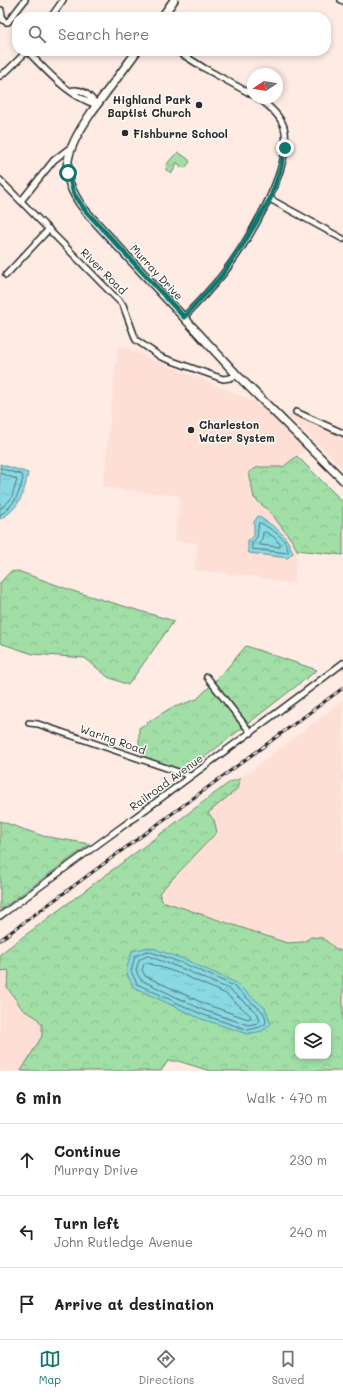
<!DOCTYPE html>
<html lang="en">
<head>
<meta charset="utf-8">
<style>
  :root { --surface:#fff; --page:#f6f6f6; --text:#202124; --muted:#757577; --line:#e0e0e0; --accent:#0f766e }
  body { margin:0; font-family:Mali,sans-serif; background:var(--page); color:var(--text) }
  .controls { position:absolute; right:12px; bottom:12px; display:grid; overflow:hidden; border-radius:8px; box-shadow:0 2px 6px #0003 }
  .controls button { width:36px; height:36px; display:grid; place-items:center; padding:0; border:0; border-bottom:1px solid var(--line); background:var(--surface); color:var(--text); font:20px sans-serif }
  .compass { position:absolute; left:247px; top:68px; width:36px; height:36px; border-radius:50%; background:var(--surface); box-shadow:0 2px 6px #0003; rotate:258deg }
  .stop { position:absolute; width:12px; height:12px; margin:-9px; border:3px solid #0f766e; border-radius:50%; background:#fff }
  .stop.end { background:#0f766e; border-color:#fff; box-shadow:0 1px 4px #0008 }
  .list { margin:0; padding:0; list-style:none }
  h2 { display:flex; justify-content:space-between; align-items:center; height:52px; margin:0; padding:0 16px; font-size:17px }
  h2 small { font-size:13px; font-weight:400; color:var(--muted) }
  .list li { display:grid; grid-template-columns:26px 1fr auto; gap:12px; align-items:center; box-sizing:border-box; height:72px; padding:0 16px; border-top:1px solid var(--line) }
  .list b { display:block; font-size:15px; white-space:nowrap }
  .list p { margin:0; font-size:13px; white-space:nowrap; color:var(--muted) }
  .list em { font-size:13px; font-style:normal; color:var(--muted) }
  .icon { flex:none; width:22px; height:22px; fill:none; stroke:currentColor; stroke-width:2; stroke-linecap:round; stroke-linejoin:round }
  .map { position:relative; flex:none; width:343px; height:1071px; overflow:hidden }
  .search { position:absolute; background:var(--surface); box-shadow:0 2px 6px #0003; left:12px; right:12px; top:12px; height:44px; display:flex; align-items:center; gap:10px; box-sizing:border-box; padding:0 14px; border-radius:16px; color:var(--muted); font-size:15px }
  .sheet { height:268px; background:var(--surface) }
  nav { display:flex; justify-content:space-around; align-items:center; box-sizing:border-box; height:56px; border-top:1px solid var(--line); background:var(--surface); font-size:11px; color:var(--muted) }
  nav a { display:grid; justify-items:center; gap:2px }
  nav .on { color:var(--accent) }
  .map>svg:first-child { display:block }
  .built { fill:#fddfd6 }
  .grass { fill:url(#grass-tufts); stroke:#668569 }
  .forest { fill:url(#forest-crowns); stroke:#668569; fill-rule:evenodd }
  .water { fill:url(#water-ripples); stroke:#639399 }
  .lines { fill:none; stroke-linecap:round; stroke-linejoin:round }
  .shore { stroke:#507174; stroke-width:1 }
  .street-casing { stroke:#2b2b2b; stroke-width:8 }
  .secondary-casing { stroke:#2b2b2b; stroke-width:10 }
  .street { stroke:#fdfcf7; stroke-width:5 }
  .secondary { stroke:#fdfcf7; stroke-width:7 }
  .rail-casing { stroke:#2b2b2b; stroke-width:3 }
  .rail { stroke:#fdfcf7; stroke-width:1.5; stroke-dasharray:4.5; stroke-linecap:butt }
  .route { stroke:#0f766e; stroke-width:5 }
  .poi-dot { fill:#2b2b2b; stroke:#fdfcf7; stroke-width:1.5 }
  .labels { text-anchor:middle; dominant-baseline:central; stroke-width:3; stroke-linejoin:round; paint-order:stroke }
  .poi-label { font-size:11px; font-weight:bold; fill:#2b2b2b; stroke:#fdfcf7; text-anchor:start }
  .street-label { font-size:11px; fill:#2b2b2b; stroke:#fdfcf7 }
</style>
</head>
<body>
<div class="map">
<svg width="343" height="1071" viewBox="0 0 343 1071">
  <defs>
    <pattern id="grass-tufts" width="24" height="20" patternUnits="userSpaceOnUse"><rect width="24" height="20" fill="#a1dfa7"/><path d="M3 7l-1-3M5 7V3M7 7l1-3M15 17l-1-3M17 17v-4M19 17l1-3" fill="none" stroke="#8bc090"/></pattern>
    <pattern id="forest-crowns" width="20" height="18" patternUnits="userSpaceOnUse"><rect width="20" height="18" fill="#a1dfa7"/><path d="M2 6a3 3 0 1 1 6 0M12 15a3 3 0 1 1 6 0" fill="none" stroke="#8bc090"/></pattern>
    <pattern id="water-ripples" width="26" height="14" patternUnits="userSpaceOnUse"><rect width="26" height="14" fill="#88d9e2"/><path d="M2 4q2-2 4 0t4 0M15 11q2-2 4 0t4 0" fill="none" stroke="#76bac2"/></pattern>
  </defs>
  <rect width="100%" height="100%" fill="#fdebe4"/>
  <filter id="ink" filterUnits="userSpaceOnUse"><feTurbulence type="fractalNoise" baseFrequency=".025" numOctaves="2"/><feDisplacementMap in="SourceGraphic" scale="8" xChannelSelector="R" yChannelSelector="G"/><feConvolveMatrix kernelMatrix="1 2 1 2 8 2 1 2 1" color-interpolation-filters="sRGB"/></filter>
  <g filter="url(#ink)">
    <!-- built -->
    <path class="built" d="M118,345L270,408L309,447L283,467H258L254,498L270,512L293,542L297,550L294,584L254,576L195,570L198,543L175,540L181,496L103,487Z
      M296,412L343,433V468L288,415Z
      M343,701V952L336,949L323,938L303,942L287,943L161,901L159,893L217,832L208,814L211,809L237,789L240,779Z
      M1,970H8L9,974L7,987L23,1010L36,1017L42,1025V1036L21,1071H0V971Z"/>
    <!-- grass -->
    <path class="grass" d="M178,152L188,159L190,162L185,168L181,167L178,163H176V166L172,173L166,170C166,162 173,157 178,152Z"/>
    <!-- forest -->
    <path class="forest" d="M297,456L343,502V555L297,550L293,542L270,512L254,498L249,472L258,467H283Z
      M18,571L76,592L174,621L128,685L108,677L85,658L33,654L0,643V583L10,572Z
      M246,646L317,670L188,770L183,771L144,757L139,744V728L169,709L197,699L222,674Z
      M240,779L237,789L208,813L214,820L217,832L159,893L162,901L287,943L303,942L311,937L323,938L336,949L343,952V1071H210L178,1061H168L161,1071H21L42,1036V1025L36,1017L23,1010L7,987L9,974L8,970L0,971V954L230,782ZM298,1026H328V1056H298Z
      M0,821L43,836L90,844L0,910Z"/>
    <!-- water -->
    <path class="water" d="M0,464L28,473C24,494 19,509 0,519Z
      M258,516C276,528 285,532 293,553L288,558L249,553L248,551V540L254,536V522Z
      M149,947L186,960L234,982L265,1008L271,1024L262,1031L247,1034L199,1018L133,987L126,971L132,951Z"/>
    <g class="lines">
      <!-- shore -->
      <path class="shore" d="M0,468L22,475L23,477C20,493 14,506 0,515
        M0,473L16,479L17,480L11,499L0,509
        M259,523H261C272,530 288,538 288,553L252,549V543L257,537Z
        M265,532L274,537L280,544V547L260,545L259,543L262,539L263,533Z
        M148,951L185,964L232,985L262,1011L265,1016L266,1023L260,1027L248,1030L201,1014L137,984L131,971L135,956Z
        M148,956L183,969L229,989L258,1014L260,1021L258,1023L248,1025L203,1010L141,980L136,971L139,960Z
        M148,963L181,974L226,994L250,1015L251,1017L248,1019L205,1004L145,976L142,970L144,964Z"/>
      <defs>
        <path id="street" d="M341,0L343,1
          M1,10L3,20L6,22H8L25,0
          M51,17L63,0
          M27,51C48,72 68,96 97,105
          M177,51L204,68L253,95
          M0,76L8,70L27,51
          M70,91C82,87 90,96 97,105
          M0,180L123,305L136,340L161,357L223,379L230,378L237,375
          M270,199L343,239
          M21,201L54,160L71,147
          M6,275L49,229
          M184,317C196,305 208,292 219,279C244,249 295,167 284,127C280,115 268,105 258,98
          M296,412L343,433
          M207,677L251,733
          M29,723L38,724L190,776
          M0,916C114,832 230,749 343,663"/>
        <path id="secondary" d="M162,17L174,0
          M137,51C122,72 106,92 91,113C65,152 55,176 89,215L237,375L343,480"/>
      </defs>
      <!-- street casing -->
      <use href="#street" class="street-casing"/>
      <!-- secondary casing -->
      <use href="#secondary" class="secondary-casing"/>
      <!-- street -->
      <use href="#street" class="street"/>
      <!-- secondary -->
      <use href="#secondary" class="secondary"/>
      <defs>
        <path id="rail" d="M0,940L343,688"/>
      </defs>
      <!-- rail casing -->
      <use href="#rail" class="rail-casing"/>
      <!-- rail -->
      <use href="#rail" class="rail"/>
    </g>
  </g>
  <g class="lines" filter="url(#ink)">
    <!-- route -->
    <path class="route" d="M68,173L74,194L84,209L184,317L220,278L242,246L270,199L280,171L285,148"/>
  </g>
  <!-- markers -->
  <g class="poi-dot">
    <circle cx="199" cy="105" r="4"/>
    <circle cx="125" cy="133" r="4"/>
    <circle cx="191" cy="430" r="4"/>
  </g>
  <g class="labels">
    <!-- poi labels -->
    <g class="poi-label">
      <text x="191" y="99" text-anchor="end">Highland Park<tspan x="191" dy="13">Baptist Church</tspan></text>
      <text x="133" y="133">Fishburne School</text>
      <text x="199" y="424">Charleston<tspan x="199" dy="13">Water System</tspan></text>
    </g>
    <!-- street labels -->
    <g class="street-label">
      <text transform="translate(104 271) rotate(45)">River Road</text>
      <text transform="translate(157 272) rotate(47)">Murray Drive</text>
      <text transform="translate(113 739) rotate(19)">Waring Road</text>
      <text transform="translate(166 782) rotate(-36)">Railroad Avenue</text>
    </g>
  </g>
</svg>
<div class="controls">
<button><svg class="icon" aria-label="layers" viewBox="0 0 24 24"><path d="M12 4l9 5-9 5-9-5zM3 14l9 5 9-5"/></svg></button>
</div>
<svg class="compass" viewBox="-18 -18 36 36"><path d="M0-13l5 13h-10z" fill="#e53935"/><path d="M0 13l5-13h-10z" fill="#757577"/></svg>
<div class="stop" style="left:68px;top:173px"></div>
<div class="stop end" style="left:285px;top:148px"></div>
<div class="search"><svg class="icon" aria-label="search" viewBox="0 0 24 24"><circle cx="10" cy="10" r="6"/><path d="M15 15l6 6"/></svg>Search here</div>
</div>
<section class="sheet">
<h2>6 min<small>Walk · 470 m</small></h2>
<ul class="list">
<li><svg class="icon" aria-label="ahead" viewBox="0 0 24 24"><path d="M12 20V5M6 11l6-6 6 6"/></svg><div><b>Continue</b><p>Murray Drive</p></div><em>230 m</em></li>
<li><svg class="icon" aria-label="left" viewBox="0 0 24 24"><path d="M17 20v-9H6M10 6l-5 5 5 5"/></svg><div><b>Turn left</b><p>John Rutledge Avenue</p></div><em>240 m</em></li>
<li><svg class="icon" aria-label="arrive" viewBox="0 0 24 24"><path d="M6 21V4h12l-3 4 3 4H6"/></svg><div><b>Arrive at destination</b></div></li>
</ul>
</section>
<nav>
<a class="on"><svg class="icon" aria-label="map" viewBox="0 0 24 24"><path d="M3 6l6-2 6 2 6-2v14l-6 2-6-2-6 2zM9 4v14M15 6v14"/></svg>Map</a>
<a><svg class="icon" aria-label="directions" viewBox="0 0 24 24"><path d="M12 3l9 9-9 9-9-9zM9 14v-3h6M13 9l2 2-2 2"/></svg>Directions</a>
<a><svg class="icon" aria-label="saved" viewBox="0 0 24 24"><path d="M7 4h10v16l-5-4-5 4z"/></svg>Saved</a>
</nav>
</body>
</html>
